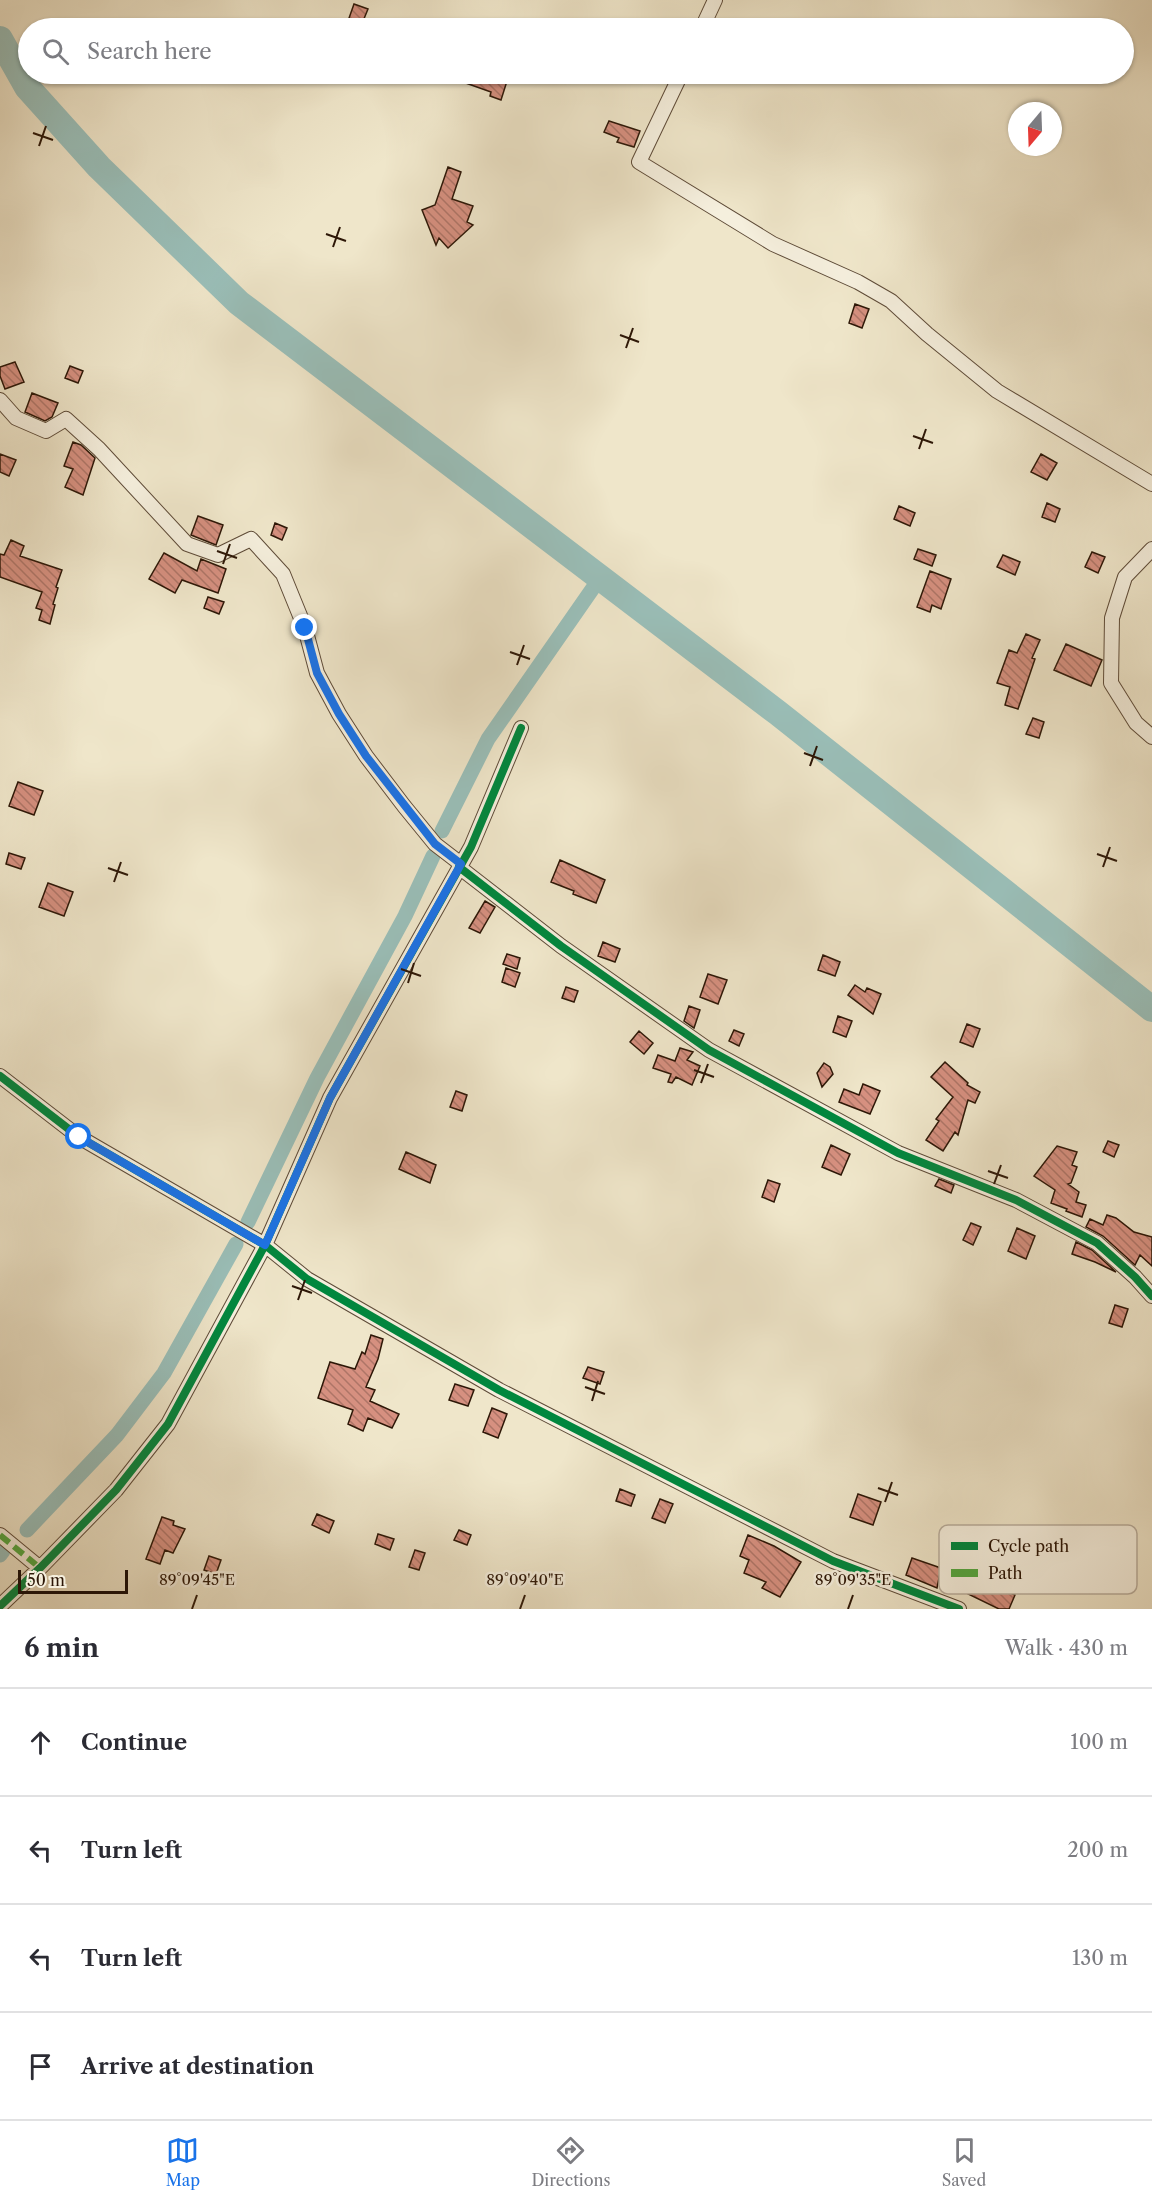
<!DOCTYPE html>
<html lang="en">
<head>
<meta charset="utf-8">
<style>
  :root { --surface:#fff; --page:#f2f2f3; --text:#2b2b33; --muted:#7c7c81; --line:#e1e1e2; --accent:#1a73e8 }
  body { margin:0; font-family:"Libre Caslon Text",serif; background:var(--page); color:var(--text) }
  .compass { position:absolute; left:1008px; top:102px; width:54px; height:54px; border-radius:50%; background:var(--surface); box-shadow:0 2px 4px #0004; rotate:199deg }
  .scale { position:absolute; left:18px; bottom:15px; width:110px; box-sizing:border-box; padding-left:6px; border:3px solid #2d1707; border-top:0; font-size:16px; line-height:21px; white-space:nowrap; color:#2d1707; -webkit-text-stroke:4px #f5efdd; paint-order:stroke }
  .stop { position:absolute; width:18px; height:18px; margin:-14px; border:4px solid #1a73e8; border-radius:50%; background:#fff }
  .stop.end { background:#1a73e8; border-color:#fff; box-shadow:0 2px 6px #0008 }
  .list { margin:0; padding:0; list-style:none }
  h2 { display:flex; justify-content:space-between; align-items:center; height:78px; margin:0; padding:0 24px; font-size:26px }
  h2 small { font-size:20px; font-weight:400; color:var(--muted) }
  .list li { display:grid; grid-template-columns:39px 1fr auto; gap:18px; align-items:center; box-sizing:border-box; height:108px; padding:0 24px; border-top:2px solid var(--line) }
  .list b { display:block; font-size:22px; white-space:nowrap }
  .list em { font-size:20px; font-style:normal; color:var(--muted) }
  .icon { flex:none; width:33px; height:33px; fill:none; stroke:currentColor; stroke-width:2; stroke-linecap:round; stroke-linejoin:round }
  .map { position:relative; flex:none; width:1152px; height:1609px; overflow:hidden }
  .search { position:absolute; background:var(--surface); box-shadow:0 2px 4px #0004; left:18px; right:18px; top:18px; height:66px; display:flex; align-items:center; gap:15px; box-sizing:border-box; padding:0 21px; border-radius:33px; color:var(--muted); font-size:22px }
  .sheet { height:510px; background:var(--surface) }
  nav { display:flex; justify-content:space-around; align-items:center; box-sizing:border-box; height:84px; border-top:2px solid var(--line); background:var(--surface); font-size:16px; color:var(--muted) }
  nav a { display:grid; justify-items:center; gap:3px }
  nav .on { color:var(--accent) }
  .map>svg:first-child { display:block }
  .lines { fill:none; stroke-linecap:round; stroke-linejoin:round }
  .canal { stroke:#9abfb9; stroke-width:15 }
  .river { stroke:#9abfb9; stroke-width:26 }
  .building { fill:url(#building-back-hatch); stroke:#2d1707; stroke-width:1.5 }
  .street-casing { stroke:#5e4b38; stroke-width:16 }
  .street { stroke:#f5efdd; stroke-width:14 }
  .quiet { stroke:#54a941; stroke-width:6; stroke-dasharray:12 6; stroke-linecap:butt }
  .cycleway-casing { stroke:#f5efdd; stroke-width:11 }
  .cycleway { stroke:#00873e; stroke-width:8 }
  .route { stroke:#1a73e8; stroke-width:8 }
  .ticks { fill:none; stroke:#2d1707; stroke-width:2 }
  .key { fill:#f5efdd; stroke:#b9ae9d; stroke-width:1.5 }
  .key-label { font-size:16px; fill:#2d1707 }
  .ticks-label { font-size:15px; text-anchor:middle; fill:#2d1707; stroke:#f5efdd; stroke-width:5; stroke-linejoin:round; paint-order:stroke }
</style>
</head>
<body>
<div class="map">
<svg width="1152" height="1609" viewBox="0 0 1152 1609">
  <defs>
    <pattern id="building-back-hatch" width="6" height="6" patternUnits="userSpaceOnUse" patternTransform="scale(1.5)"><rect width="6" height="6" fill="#d69080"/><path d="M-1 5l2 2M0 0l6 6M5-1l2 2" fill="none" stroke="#ae7567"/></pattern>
  </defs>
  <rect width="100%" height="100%" fill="#efe6ca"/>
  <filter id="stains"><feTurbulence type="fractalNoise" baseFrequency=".00333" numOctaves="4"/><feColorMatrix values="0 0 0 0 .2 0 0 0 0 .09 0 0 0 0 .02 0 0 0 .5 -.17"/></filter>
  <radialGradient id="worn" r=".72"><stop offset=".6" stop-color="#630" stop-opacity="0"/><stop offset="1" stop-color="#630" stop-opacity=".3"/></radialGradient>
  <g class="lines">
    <!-- canal -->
    <path class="canal" d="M442,831L488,739L600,578
      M248,1222L317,1078L405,916L433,856
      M27,1530L117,1435L164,1373L236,1244
      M0,1555L3,1551"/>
    <!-- river -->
    <path class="river" d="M0,39L27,87L99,167L239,303L778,713L1152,1009"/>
  </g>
  <!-- building -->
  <path class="building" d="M354,4L368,9L361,26L348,21Z
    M443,74H485L507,81L501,100L490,96L491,92L443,75Z
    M609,121L640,131L634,147L617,142L619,138L604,132Z
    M448,167L461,172L452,199L473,206L467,222L473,225L448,248L439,238L436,245L422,210L435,205Z
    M855,304L869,309L862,328L849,323Z
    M15,362L24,382L5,389L0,376V367Z
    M70,366L83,371L78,383L65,378Z
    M32,393L58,403L52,417L45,421L25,412Z
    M73,442L81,445L95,458L83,495L65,487L73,469L64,466Z
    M0,454L16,460L9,476L0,472Z
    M1041,454L1057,463L1047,480L1031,472Z
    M1047,503L1060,509L1055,522L1042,517Z
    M899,506L915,513L910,526L894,519Z
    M198,516L223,525L216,545L191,535Z
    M275,523L287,528L282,540L271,535Z
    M11,540L24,546L20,556L62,570L56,587L58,588L53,604L55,605L50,624L39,620L42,610L36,608L42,592L0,577V554L4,555Z
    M918,549L936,555L932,566L914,559Z
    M1092,552L1105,557L1098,573L1085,567Z
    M164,553L197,571L201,559L226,569L218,593L182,580L175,593L149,579Z
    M1003,555L1020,562L1015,575L997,567Z
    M930,571L951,579L941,609L932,605L930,612L917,607Z
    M208,597L224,602L219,614L204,608Z
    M1026,634L1040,640L1032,658L1035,659L1018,709L1005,705L1010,687L997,683L1009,650L1017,653Z
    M1066,644L1102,660L1091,686L1054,670Z
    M1033,718L1044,722L1039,738L1026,734Z
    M18,782L43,791L34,815L9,806Z
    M9,853L25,858L21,869L6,864Z
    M560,860L605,880L596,903L573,894L574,891L551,882Z
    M48,883L73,892L64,916L39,907Z
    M485,901L495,907L480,933L469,928Z
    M603,942L620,949L615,962L598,956Z
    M507,954L520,958L517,969L503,964Z
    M823,955L840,962L835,976L818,970Z
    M506,968L520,973L515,987L502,982Z
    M708,974L727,980L718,1004L700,997Z
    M855,985L865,992L867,988L881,994L873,1014L848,995Z
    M566,987L578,991L574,1002L562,998Z
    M689,1006L700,1010L694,1028L684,1021Z
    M838,1016L852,1021L846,1037L833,1032Z
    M967,1024L980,1029L973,1047L960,1042Z
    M734,1030L744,1034L739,1046L729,1041Z
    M639,1031L653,1043L644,1054L630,1042Z
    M680,1048L693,1052L687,1060L700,1066L692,1085L676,1077L672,1083L668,1082L671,1074L653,1068L658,1055L675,1061Z
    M945,1062L968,1083L967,1085L980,1092L975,1103L968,1100L958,1135L955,1132L943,1151L926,1140L939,1121L936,1119L953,1097L931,1077Z
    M824,1063L830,1067L833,1074L822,1087L817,1073Z
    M863,1084L880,1091L870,1114L839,1102L844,1089L859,1095Z
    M456,1091L467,1095L462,1111L450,1107Z
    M1108,1141L1119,1145L1114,1157L1103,1152Z
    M831,1145L850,1154L841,1175L822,1167Z
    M1057,1146L1077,1152L1072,1165L1077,1167L1071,1183L1068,1184L1079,1192L1076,1202L1086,1205L1082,1217L1066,1211L1067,1209L1051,1203L1055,1190L1034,1176Z
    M406,1152L436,1165L430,1183L399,1169Z
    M939,1179L954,1185L951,1193L935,1186Z
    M768,1180L780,1184L774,1202L762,1197Z
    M1107,1215L1116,1218L1134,1232L1152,1237V1266L1140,1255L1135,1265L1103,1236L1086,1227L1090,1219L1103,1225Z
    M971,1223L981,1227L973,1245L963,1240Z
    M1017,1228L1035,1236L1026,1259L1008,1251Z
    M1076,1242L1092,1250L1116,1272L1095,1262L1072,1254Z
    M1115,1305L1128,1309L1122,1327L1109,1323Z
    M371,1335L383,1339L378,1359L366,1387L375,1390L370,1401L399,1414L392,1428L368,1418L363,1431L348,1424L353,1410L318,1398L330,1362L355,1369L362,1352L365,1354Z
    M588,1367L604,1372L600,1384L583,1378Z
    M455,1384L474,1390L468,1406L449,1400Z
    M492,1408L507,1414L498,1438L483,1432Z
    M620,1489L635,1495L631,1506L616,1501Z
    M858,1494L881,1502L873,1525L850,1517Z
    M660,1499L673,1504L665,1523L652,1518Z
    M317,1514L334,1521L329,1533L312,1525Z
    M162,1517L174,1521L173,1525L185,1529L173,1553L165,1550L160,1564L146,1559Z
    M459,1530L471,1535L467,1545L454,1540Z
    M378,1534L394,1539L390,1550L375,1544Z
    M748,1535L774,1546L801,1562L780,1597L762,1588L766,1582L744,1573L749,1560L740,1556Z
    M415,1550L425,1553L419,1570L409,1567Z
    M209,1556L221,1560L216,1574L204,1570Z
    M912,1558L941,1568L937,1588L906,1575Z
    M975,1577L1015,1595L1009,1609H999L968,1594Z"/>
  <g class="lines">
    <defs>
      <path id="street" d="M702,28L715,0
        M681,74L639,162L773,244L858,282L891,301L927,334L997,391L1152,484
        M0,400L16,418L46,431L66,419L99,449L187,544L218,555L251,539L283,574L305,628L317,673L339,714L366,756L404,806L435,844L461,864
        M1152,549L1125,577L1112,618L1111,683L1136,723L1152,737
        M459,867L561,946L709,1050L898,1153L1016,1200L1097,1243L1135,1277L1152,1296
        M0,1076L79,1137L265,1245L307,1279L499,1390L833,1561L959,1609
        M0,1535L40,1568
        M0,1606L40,1568L116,1490L168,1424L265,1245L330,1098L471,847L521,728"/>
    </defs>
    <!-- street casing -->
    <use href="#street" class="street-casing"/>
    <!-- street -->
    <use href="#street" class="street"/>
    <!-- quiet -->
    <path class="quiet" d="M305,628L317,673L339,714L366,756L435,844L461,864
      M0,1535L40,1568"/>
    <defs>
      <path id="cycleway" d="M459,867L561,946L709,1050L898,1153L1016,1200L1097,1243L1135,1277L1152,1296
        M0,1076L79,1137L265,1245L307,1279L499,1390L833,1561L959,1609
        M0,1606L40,1568L116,1490L168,1424L265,1245L330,1098L471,847L521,728"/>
    </defs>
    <!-- cycleway casing -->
    <use href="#cycleway" class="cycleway-casing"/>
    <!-- cycleway -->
    <use href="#cycleway" class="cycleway"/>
  </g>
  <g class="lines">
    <!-- route -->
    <path class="route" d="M79,1137L265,1245L330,1098L461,864L435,844L366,756L339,714L317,673L305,628"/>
  </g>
  <!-- ticks -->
  <path class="ticks" d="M33,133L53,140M39,146L46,126M326,234L346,241M333,247L340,227M620,335L639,342M626,348L633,328M913,436L933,443M919,449L926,429M217,551L237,558M223,564L230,544M510,652L530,659M517,665L524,645M804,753L823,760M810,766L817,746M1097,854L1117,861M1103,867L1110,847M108,868L128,875M114,882L121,862M401,969L421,976M408,983L414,963M694,1070L714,1077M701,1083L708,1064M988,1171L1008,1178M994,1184L1001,1165M292,1286L312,1293M298,1300L305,1280M585,1387L605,1394M592,1401L598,1381M878,1488L898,1495M885,1502L892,1482M192,1609L197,1595M520,1609L525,1595M848,1609L853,1595"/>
  <!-- legend -->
  <rect x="939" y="1525" width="198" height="69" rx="9" class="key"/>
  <rect x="951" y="1542" width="27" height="8" fill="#00873e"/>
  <rect x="951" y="1569" width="27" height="8" fill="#54a941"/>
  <g class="key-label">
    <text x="988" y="1552">Cycle path</text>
    <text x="988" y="1579">Path</text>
  </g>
  <g class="ticks-label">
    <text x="197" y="1585">89°09'45"E</text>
    <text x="525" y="1585">89°09'40"E</text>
    <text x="853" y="1585">89°09'35"E</text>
  </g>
  <rect width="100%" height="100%" filter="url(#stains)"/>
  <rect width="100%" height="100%" fill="url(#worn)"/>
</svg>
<svg class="compass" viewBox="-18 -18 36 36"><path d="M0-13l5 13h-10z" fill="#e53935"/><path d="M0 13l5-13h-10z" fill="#7c7c81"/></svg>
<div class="scale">50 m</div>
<div class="stop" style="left:79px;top:1137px"></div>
<div class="stop end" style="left:305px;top:628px"></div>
<div class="search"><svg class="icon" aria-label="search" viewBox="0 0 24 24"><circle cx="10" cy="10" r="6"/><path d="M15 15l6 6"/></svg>Search here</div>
</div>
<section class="sheet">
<h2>6 min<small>Walk · 430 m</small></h2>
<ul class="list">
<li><svg class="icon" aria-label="ahead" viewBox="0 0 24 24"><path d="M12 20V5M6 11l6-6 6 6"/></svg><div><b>Continue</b></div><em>100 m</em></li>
<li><svg class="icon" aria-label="left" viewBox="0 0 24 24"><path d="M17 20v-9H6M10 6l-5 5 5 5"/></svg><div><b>Turn left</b></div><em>200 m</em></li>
<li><svg class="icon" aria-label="left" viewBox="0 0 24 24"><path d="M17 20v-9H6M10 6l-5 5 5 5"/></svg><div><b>Turn left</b></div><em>130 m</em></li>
<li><svg class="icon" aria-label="arrive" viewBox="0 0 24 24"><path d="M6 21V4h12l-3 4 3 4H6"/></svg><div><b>Arrive at destination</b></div></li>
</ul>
</section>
<nav>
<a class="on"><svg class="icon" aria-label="map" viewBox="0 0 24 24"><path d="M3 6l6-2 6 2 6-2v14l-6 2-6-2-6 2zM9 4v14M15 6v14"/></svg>Map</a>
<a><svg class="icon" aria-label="directions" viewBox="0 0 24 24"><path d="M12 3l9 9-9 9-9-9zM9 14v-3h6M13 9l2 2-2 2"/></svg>Directions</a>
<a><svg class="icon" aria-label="saved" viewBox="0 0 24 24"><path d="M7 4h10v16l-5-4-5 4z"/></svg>Saved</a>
</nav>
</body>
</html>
